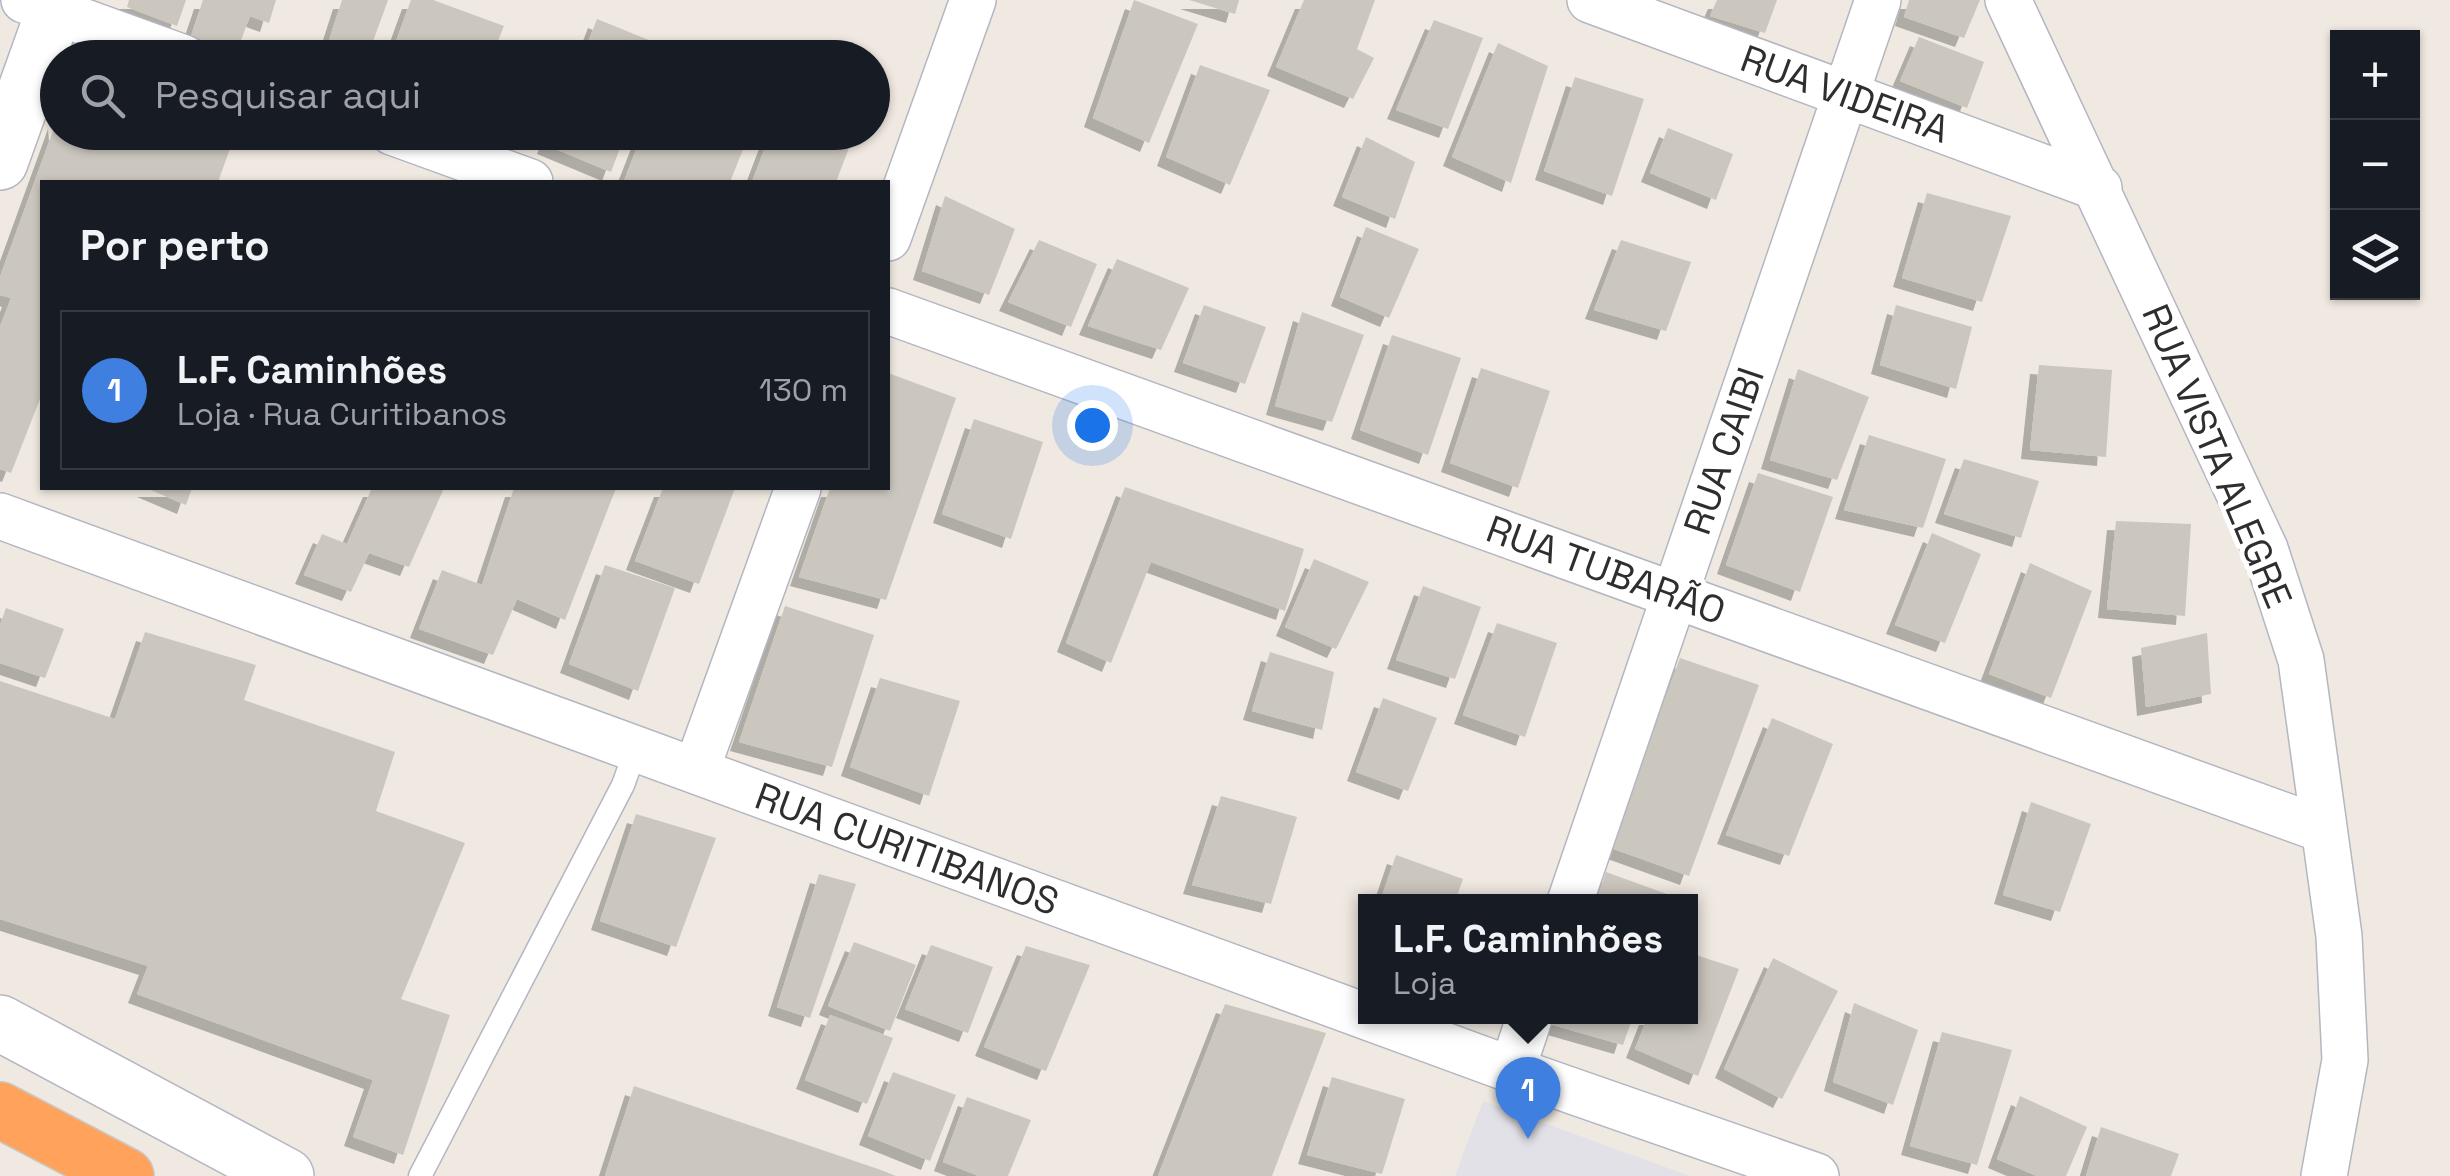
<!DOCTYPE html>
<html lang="pt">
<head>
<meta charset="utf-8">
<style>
  :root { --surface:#171b24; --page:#242831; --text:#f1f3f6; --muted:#9ea1a6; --line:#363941; --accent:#b45309 }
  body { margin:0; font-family:"Space Grotesk",sans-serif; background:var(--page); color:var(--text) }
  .controls { position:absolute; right:30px; top:30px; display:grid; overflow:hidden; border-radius:0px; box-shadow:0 2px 8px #0004 }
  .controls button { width:90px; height:90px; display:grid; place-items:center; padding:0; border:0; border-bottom:2px solid var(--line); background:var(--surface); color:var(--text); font:50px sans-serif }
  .you { position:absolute; left:1092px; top:425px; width:35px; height:35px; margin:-25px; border:8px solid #fff; border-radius:50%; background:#1a73e8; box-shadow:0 0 0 15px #1a73e833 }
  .badge { display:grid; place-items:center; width:65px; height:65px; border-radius:50%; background:var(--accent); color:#fff; font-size:32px; font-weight:700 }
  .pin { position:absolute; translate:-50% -82px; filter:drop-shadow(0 2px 5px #0008) }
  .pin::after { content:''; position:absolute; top:52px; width:35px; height:30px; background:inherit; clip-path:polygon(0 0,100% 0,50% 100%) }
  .popup { position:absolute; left:1358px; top:894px; width:340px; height:130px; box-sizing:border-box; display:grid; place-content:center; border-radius:0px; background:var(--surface); filter:drop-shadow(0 2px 8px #0005); font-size:32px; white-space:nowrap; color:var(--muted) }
  .popup b { font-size:38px; color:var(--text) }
  .popup::after { content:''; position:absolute; left:50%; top:100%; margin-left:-20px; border:20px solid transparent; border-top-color:var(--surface) }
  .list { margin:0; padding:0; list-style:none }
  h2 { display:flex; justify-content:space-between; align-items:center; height:130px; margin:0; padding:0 40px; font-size:42px }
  h2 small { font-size:32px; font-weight:400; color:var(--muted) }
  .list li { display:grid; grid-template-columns:65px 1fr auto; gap:30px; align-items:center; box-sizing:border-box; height:160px; margin:0 20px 20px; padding:0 20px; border:2px solid var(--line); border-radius:0px }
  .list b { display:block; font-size:38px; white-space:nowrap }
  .list p { margin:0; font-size:32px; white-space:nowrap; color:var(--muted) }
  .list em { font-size:32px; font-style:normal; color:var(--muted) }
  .icon { flex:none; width:55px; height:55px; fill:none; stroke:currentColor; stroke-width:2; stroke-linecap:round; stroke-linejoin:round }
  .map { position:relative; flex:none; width:2450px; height:1176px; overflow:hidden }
  .search { position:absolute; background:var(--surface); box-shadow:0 2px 8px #0004; left:40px; top:40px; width:850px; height:110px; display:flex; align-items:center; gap:25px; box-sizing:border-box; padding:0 35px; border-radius:55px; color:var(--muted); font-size:38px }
  .panel { position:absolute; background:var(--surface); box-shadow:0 2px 8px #0004; left:40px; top:180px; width:850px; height:310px; border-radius:0px }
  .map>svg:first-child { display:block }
  .industrial { fill:#e3e1e8 }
  .building { fill:#cbc7bf; filter:url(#shadow) }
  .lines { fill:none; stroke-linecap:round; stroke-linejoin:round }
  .lane-casing { stroke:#b4b7c1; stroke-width:25 }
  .street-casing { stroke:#b4b7c1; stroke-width:48 }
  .secondary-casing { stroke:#b4b7c1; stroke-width:58 }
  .highway-casing { stroke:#c9c9c9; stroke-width:58 }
  .lane { stroke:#fff; stroke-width:22 }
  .street { stroke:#fff; stroke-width:45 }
  .secondary { stroke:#fff; stroke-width:55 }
  .highway { stroke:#ffa35c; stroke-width:55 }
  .labels { text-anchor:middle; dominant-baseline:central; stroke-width:10; stroke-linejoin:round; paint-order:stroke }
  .street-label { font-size:38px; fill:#2e2e2e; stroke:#fff }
</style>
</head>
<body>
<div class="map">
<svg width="2450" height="1176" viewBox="0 0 2450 1176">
  <defs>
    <filter id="shadow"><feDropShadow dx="-9" dy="9" stdDeviation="0" flood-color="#0004"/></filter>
  </defs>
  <rect width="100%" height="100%" fill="#efe9e1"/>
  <!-- industrial -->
  <path class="industrial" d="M1483,1101L1690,1176H1455Z"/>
  <!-- building -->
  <path class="building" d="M129,0H186L177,26L127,7Z
    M203,0H276L269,23L250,16L237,51L191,36Z
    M342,0H388L367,58L324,56Z
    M411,0H433L504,26L491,58H390Z
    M1134,0L1198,24L1149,143L1093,118Z
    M1189,0H1239L1235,14Z
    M1304,0H1375L1357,49L1374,58L1353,99L1276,67Z
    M1717,0H1777L1765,33L1710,16Z
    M1909,0H1980L1964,38L1904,17Z
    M597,19L661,45L656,58H582Z
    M1434,20L1483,38L1448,129L1396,110Z
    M1919,37L1984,62L1967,108L1900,81Z
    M1498,43L1548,66L1511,183L1452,157Z
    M1200,65L1270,90L1230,185L1166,157Z
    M1575,77L1644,99L1612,196L1544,171Z
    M57,120L58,132H236L218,182H42V394L11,473L0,469V327L11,298L0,295V277Z
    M1668,128L1733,154L1716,200L1650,173Z
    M551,132H626L611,172L546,145Z
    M643,132H750L730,182H628L624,181Z
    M771,132H855L836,182H752Z
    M1366,137L1415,162L1395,219L1342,197Z
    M1927,193L2011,216L1982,302L1902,278Z
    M945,196L1015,229L989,295L922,271Z
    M1366,227L1419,249L1389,318L1340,297Z
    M1039,240L1097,264L1071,327L1008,302Z
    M1621,240L1691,262L1666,331L1594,310Z
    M1117,259L1189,288L1161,350L1088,326Z
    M1204,305L1266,327L1245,384L1183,363Z
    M1896,305L1972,327L1956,389L1880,365Z
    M1302,312L1364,335L1332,422L1275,406Z
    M1392,335L1461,358L1428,455L1360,430Z
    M2039,365L2112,370L2106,457L2030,450Z
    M1481,368L1550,391L1518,488L1450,463Z
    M1798,369L1869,397L1837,480L1770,460Z
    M888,373L956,398L886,600L799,577L830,488H888Z
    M974,419L1043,442L1011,539L942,514Z
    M1869,435L1946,459L1923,528L1844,510Z
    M1964,459L2039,481L2021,538L1944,514Z
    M1758,473L1833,497L1800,592L1726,565Z
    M1125,487L1304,549L1285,611L1151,562L1111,663L1066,643Z
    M146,488H192L186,505Z
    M372,488H444L409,567L369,553L351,592L304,575L322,534L347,544Z
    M514,488H616L565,620L517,599L493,655L419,629L442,570L482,585Z
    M663,488H735L699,584L635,561Z
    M2116,521L2191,524L2185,616L2107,609Z
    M1932,533L1981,554L1945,643L1895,625Z
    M1314,559L1369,582L1336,649L1285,627Z
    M2030,563L2092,591L2051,698L1989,674Z
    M605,565L675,588L638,691L569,664Z
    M1423,586L1481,607L1455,679L1396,660Z
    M785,606L874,635L832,767L739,742Z
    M6,608L64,629L45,678L0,663V625Z
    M1497,623L1557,643L1525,737L1463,715Z
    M145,632L256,665L244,700L395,752L376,811L465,843L401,999L450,1015L403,1155L353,1137L373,1080L137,994L148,966L0,919V681L115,719Z
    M2207,633L2211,694L2146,707L2141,648Z
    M1270,652L1334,672L1322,730L1252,711Z
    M1680,658L1759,685L1689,876L1611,848Z
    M880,678L960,701L929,796L850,767Z
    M1383,698L1437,718L1408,791L1356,772Z
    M1772,718L1833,744L1789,856L1726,835Z
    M1221,796L1297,817L1271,904L1192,885Z
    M2031,802L2091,824L2060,912L2003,895Z
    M636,814L716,838L676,947L600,921Z
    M1396,855L1463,879L1455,902H1380Z
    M1606,872L1675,897L1673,902H1596Z
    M819,874L856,884L810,1018L777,1007Z
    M854,942L916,965L890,1031L828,1006Z
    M931,945L993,967L968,1033L905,1009Z
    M1026,946L1090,965L1046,1071L984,1047Z
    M1690,953L1739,969L1698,1076L1635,1049L1648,1016H1690Z
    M1773,958L1838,991L1782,1099L1724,1069Z
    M1854,1003L1918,1030L1893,1105L1833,1082Z
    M1225,1004L1326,1033L1272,1176H1158Z
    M830,1015L893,1038L867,1104L805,1080Z
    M1556,1016H1633L1623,1045L1553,1025Z
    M1942,1032L2012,1050L1977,1165L1910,1146Z
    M893,1072L956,1095L930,1161L868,1136Z
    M1332,1077L1405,1099L1382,1174L1307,1155Z
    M634,1086L881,1170L896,1176H605Z
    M2020,1096L2087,1127L2066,1176H2037L1997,1159Z
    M967,1097L1031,1120L1008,1176H979L943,1162Z
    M2101,1127L2179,1154L2171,1176H2086Z"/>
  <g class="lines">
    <defs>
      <path id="lane" d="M420,1176L623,785L636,749"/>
      <path id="street" d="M24,0L184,58
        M1590,0L2099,188
        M2008,0L2265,549L2301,660L2339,936L2345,1060L2324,1176
        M392,132L530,182
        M888,238L973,0
        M888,311L2324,830
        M0,516L1512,1070L1816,1176
        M696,771L798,488
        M1570,902L1878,0
        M1512,1070L1530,1016"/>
      <path id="secondary" d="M0,162L58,0
        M0,1023L286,1176"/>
      <path id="highway" d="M0,1110L126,1176"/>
    </defs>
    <!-- lane casing -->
    <use href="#lane" class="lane-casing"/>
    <!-- street casing -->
    <use href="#street" class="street-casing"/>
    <!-- secondary casing -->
    <use href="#secondary" class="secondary-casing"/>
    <!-- highway casing -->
    <use href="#highway" class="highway-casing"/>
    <!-- lane -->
    <use href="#lane" class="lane"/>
    <!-- street -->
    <use href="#street" class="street"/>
    <!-- secondary -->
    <use href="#secondary" class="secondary"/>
    <!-- highway -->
    <use href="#highway" class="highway"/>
  </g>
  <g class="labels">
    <!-- street labels -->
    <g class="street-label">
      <text transform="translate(1845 94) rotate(20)">RUA VIDEIRA</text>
      <text transform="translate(1724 451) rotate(-71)">RUA CAIBI</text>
      <text transform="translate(2217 456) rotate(67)">RUA VISTA ALEGRE</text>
      <text transform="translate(1606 570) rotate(20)">RUA TUBARÃO</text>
      <text transform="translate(907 849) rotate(20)">RUA CURITIBANOS</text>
    </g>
  </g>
</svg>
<div class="controls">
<button>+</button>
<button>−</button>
<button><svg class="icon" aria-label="layers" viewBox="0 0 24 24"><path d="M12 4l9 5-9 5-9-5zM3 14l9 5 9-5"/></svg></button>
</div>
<div class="you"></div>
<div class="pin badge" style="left:1528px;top:1139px;background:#3f7fe0">1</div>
<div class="popup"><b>L.F. Caminhões</b>Loja</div>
<div class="search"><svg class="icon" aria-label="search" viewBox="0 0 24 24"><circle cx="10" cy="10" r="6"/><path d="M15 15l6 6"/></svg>Pesquisar aqui</div>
<section class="panel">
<h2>Por perto<small></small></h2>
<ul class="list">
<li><span class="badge" style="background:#3f7fe0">1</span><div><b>L.F. Caminhões</b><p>Loja · Rua Curitibanos</p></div><em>130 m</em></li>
</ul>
</section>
</div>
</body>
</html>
